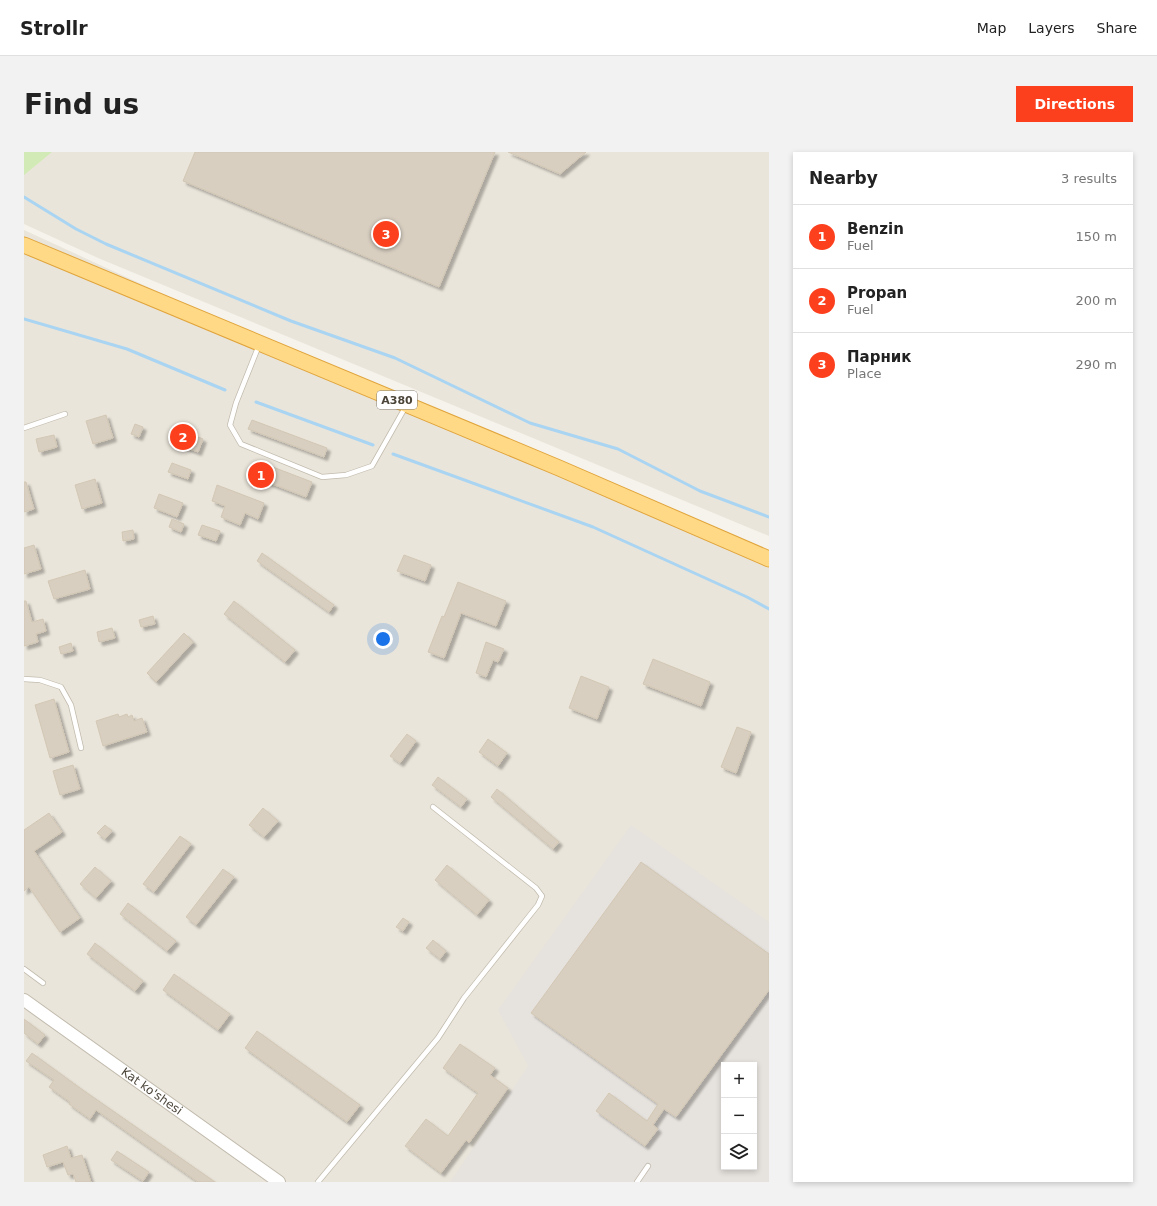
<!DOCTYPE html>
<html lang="en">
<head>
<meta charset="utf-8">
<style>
  :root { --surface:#fff; --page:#f2f2f2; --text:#222; --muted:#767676; --line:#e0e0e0; --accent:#fc3f1d }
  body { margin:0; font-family:"DejaVu Sans",sans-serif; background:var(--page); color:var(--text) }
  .controls { position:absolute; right:12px; bottom:12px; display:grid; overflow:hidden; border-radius:0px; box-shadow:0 2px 6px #0003 }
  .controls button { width:36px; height:36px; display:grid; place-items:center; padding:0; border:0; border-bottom:1px solid var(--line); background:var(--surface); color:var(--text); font:20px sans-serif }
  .you { position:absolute; left:359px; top:487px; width:14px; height:14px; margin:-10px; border:3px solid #fff; border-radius:50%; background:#1a73e8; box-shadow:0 0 0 6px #1a73e833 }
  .badge { display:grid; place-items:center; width:26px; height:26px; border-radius:50%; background:var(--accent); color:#fff; font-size:13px; font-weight:700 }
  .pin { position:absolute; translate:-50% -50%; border:2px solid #fff; box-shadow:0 1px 4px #0006 }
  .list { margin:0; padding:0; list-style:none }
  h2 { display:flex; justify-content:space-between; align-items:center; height:52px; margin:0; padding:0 16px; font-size:17px }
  h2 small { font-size:13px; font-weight:400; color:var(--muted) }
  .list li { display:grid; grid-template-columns:26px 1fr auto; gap:12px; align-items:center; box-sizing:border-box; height:64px; padding:0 16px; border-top:1px solid var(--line) }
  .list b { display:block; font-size:15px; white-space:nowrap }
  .list p { margin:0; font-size:13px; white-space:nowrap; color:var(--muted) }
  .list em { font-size:13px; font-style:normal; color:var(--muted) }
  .icon { flex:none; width:22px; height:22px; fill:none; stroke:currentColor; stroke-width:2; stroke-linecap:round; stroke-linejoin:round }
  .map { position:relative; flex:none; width:745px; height:1030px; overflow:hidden; border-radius:0px }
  header { display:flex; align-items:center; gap:24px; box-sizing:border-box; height:56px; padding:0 20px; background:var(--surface); border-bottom:1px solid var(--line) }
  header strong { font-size:19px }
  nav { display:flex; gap:22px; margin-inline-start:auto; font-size:14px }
  .intro { display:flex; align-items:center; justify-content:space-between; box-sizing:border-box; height:96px; padding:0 24px }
  h1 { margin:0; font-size:28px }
  .button { padding:10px 18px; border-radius:0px; background:var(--accent); color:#fff; font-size:14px; font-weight:700 }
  main { display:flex; gap:24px; padding:0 24px }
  aside { flex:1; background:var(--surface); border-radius:0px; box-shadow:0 2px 6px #0003 }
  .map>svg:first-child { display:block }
  .residential { fill:#eae5da; fill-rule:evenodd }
  .industrial { fill:#e6e2dd; fill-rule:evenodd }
  .green { fill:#d2eab5 }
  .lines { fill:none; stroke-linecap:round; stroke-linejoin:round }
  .stream { stroke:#a9d4f2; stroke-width:3 }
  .building { fill:#d8cfc1; stroke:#d3c7b4; filter:url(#shadow) }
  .service-casing { stroke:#c2bbae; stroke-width:6 }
  .tertiary-casing { stroke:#c2bbae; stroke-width:14 }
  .trunk-casing { stroke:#e0a43c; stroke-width:17 }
  .service { stroke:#fff; stroke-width:4.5 }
  .tertiary { stroke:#fff; stroke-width:12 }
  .trunk { stroke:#ffd985; stroke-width:15 }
  .labels { text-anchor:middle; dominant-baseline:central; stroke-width:4; stroke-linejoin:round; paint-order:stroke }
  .shield { fill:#fff; stroke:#817c74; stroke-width:1 }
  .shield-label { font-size:11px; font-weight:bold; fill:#4b4439 }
  .street-label { font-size:12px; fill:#4b4439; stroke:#fff }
</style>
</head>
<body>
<header>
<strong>Strollr</strong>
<nav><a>Map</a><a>Layers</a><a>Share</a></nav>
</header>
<div class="intro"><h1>Find us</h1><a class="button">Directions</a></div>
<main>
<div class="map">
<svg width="745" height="1030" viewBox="0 0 745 1030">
  <defs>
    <filter id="shadow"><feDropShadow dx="3.5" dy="3.5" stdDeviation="1" flood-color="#0004"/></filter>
  </defs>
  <rect width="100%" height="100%" fill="#f6f3ec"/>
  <!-- residential -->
  <path class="residential" d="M0,0H745V384L74,106L0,72Z
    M0,78L502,309L745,412V1030H0ZM700,913H730V1015H700Z"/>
  <!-- industrial -->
  <path class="industrial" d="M607,673L745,770V1030H426L504,914L474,858ZM700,913H730V1015H700Z"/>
  <!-- green -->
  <path class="green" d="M0,0H28L0,23Z"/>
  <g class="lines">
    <!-- stream -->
    <path class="stream" d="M0,45L52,77L82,92L267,169L371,206L506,271L594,297L676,339L745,365
      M0,167L103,197L201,238
      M232,250L349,293
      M369,302L569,375L723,445L745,457"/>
  </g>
  <!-- building -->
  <path class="building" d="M171,0H471L415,135L159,29Z
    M484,0H562L536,22Z
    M82,263L89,286L69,292L62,269Z
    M228,268L303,296L300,305L224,277Z
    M111,272L119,275L115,285L107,282Z
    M154,277L179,287L174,300L149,291Z
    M30,283L33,295L15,300L12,287Z
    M148,311L167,318L164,327L144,320Z
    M241,312L288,330L282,345L235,327Z
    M71,327L78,351L58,357L51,333Z
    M0,330H2L10,357L0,360Z
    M193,333L240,351L234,367L221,361L216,373L197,365L201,354L188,349Z
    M135,342L159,351L153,365L130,356Z
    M148,367L160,372L157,380L145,375Z
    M178,373L196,379L192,389L174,383Z
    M109,378L110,387L99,389L98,380Z
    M10,393L17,417L0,422V396Z
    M238,401L310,453L305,460L233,409Z
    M380,403L407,413L401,429L373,419Z
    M61,418L66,437L30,447L24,429Z
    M434,430L482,449L472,474L437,461L420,506L404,500L418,464L420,465Z
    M0,449H2L8,470L19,467L22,479L12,482L14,490L0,494Z
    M210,449L271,498L261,510L200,462Z
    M129,464L131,472L117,475L115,468Z
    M88,476L91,486L75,490L73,480Z
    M160,481L169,490L132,530L123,521Z
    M462,490L480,497L474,510L469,508L462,525L452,521Z
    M47,491L49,499L37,502L35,495Z
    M629,507L686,530L677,554L619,532Z
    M557,524L585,535L573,567L545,556Z
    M30,547L45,600L26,606L11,553Z
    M94,562L95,565L103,562L104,565L108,563L110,569L118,566L123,580L79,594L72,569Z
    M713,575L727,580L712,621L697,615Z
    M383,582L392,589L376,611L366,604Z
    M464,587L483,601L474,614L455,600Z
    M49,613L56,637L36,643L29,619Z
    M414,625L443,647L437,655L408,633Z
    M473,637L535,690L529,697L467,645Z
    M239,656L254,669L240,685L225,673Z
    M25,661L38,680L10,699L56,766L36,780L5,735L0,739V678Z
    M81,673L88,679L81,687L73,681Z
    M156,684L167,692L130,740L119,732Z
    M617,710L745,802V838L652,965L640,957L629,973L634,977L621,994L572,959L585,941L623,969L634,952L507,861Z
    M423,713L465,748L453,763L411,728Z
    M71,715L87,729L72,746L56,732Z
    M199,717L210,725L172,773L162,765Z
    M104,751L152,789L143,799L96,762Z
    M379,766L385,770L379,779L372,775Z
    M409,788L422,799L416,807L402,796Z
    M71,791L119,829L111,839L63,802Z
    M150,822L206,862L194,878L139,838Z
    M0,867L21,883L14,892L0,881Z
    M233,879L336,953L323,970L221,896Z
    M436,892L471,916L466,923L484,936L445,991L442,988L417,1021L381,994L402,967L424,984L454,941L419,916Z
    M8,901L56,936L191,1030H174L72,958L66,967L45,952L46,950L25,935L30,928L2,909Z
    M43,994L47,1006L58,1003L67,1030H52L49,1022L44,1023L39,1010L23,1015L19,1003Z
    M93,999L125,1020L119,1029L87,1008Z"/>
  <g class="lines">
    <defs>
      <path id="service" d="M235,193L212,251L206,273L217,292L298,325L322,323L348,314L382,254
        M0,276L41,262
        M0,527L16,528L37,535L47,553L57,596
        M0,817L19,831
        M294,1030L414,886L440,846L514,753L518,744L512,736L409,655
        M613,1030L624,1014"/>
      <g id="tertiary">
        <path id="s1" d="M0,848L255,1030"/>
      </g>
      <path id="trunk" d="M0,93L535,316L745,407"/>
    </defs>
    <!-- service casing -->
    <use href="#service" class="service-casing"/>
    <!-- tertiary casing -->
    <use href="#tertiary" class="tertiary-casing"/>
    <!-- trunk casing -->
    <use href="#trunk" class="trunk-casing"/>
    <!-- service -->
    <use href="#service" class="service"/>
    <!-- tertiary -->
    <use href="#tertiary" class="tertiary"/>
    <!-- trunk -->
    <use href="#trunk" class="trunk"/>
  </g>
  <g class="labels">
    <!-- shield labels -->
    <rect class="shield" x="353" y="239" width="40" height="18" rx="3"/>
    <g class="shield-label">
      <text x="373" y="248">A380</text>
    </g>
    <!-- street labels -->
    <g class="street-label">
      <text stroke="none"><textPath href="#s1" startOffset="157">Kat ko'shesi</textPath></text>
    </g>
  </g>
</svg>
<div class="controls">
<button>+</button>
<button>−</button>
<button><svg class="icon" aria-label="layers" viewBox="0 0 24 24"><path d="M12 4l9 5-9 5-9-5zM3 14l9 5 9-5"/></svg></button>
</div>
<div class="you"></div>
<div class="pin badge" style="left:237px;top:323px">1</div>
<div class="pin badge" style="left:159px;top:285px">2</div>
<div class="pin badge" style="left:362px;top:82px">3</div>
</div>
<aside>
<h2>Nearby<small>3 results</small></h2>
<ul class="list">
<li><span class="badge">1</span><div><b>Benzin</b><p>Fuel</p></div><em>150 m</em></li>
<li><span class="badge">2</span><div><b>Propan</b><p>Fuel</p></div><em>200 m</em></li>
<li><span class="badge">3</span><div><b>Парник</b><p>Place</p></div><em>290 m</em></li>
</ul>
</aside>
</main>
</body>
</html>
